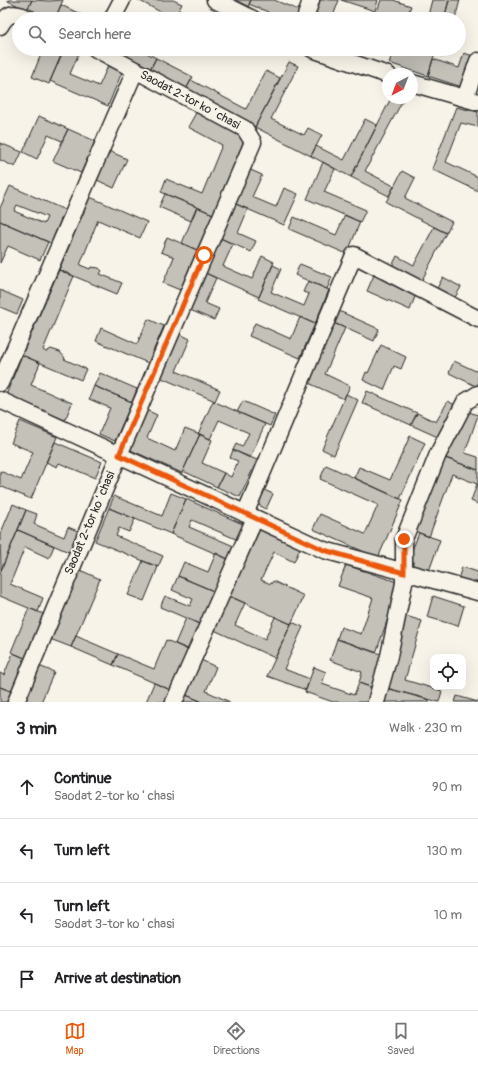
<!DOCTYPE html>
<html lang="en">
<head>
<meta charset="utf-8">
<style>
  :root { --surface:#fff; --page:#f2f2f2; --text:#202124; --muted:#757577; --line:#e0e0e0; --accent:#ea580c }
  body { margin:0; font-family:Pangolin,sans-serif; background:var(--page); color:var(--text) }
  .controls { position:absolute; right:12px; bottom:12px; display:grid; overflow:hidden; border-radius:8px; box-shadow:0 4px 16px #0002 }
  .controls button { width:36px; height:36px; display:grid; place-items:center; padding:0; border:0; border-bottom:1px solid var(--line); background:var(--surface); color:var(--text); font:20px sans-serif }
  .compass { position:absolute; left:382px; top:68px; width:36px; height:36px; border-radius:50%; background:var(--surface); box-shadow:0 4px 16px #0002; rotate:222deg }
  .stop { position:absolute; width:12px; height:12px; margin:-9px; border:3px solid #ea580c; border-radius:50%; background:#fff }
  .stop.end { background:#ea580c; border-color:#fff; box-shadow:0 1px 4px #0008 }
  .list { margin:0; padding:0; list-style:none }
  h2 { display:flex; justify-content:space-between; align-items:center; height:52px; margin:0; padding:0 16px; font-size:17px }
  h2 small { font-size:13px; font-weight:400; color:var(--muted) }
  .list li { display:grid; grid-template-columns:26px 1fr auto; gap:12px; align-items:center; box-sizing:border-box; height:64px; padding:0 16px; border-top:1px solid var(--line) }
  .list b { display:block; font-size:15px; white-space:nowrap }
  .list p { margin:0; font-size:13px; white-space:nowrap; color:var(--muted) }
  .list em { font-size:13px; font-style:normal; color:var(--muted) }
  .icon { flex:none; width:22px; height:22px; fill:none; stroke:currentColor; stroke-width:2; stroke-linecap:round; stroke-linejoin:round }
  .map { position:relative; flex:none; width:478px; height:702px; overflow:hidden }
  .search { position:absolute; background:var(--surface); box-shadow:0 4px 16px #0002; left:12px; right:12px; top:12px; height:44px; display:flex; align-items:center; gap:10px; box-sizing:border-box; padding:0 14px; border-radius:22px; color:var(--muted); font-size:15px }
  .sheet { height:308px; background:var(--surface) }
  nav { display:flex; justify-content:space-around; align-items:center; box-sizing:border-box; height:56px; border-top:1px solid var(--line); background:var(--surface); font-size:11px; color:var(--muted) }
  nav a { display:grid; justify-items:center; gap:2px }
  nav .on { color:var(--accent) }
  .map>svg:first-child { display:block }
  .building { fill:#c4c1b9; stroke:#2b2b2b; fill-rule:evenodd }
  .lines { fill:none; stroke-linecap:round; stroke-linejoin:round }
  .minor-casing { stroke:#2b2b2b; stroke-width:19 }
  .minor { stroke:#f7f3e8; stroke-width:16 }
  .route { stroke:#ea580c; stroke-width:5 }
  .labels { text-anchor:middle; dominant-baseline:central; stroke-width:4; stroke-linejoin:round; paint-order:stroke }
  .street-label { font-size:12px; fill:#2b2b2b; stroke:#f7f3e8 }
</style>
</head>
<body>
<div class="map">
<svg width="478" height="702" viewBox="0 0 478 702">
  <rect width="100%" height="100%" fill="#f7f3e8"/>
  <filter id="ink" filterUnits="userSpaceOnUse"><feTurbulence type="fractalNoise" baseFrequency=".025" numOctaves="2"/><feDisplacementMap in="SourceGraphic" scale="8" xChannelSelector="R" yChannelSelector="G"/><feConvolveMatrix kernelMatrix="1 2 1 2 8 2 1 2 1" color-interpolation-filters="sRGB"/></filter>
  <g filter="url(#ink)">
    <!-- building -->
    <path class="building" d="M8,0H32L27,10L8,1Z
      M32,0L49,1L63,0L55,19H47L27,10Z
      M138,0H173L182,4L174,19Z
      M233,0H251L248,7Z
      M251,0H274L301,11L297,19H279L267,14L268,12L249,4Z
      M319,0H339L332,19H312Z
      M341,0H378L375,11Z
      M381,0H393L411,6L406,19H390L376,14Z
      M432,0H449L444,19H427Z
      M449,0H460L455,19H444Z
      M61,5L91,19H55Z
      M43,49H64L49,84L32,77Z
      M64,49H69L79,53L70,74L99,86L108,66L122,72L108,106L50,81Z
      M112,49H140L156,58L150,69Z
      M394,49H403L418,54L419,49H436L428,76L389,63Z
      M436,49H447L445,57L434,54Z
      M464,53L476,57L465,88L428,76L433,59L459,68Z
      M156,58L193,77L185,91L149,72Z
      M289,62L298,66L271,119L304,135L308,128L322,135L311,156L255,127Z
      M266,71L280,78L255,127L185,91L191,80L246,109Z
      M391,98H404L365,171L394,186L389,196L351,177Z
      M456,107L478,112V127L461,123L446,162L478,177V191L432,169Z
      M197,111L245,138L213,214L161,192L166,179L202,194L222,145L188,127Z
      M39,116L68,129L62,141L48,135L37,159L23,152Z
      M365,119L377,125L351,177L311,156L316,146L344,160Z
      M68,129L95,141L81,173L53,161Z
      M0,143L22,152L15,167L0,160Z
      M109,151L127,159L114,188L97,180Z
      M323,162L335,169L324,192L366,210L360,222L307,199Z
      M246,168L262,175L252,197L276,207L284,188L298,194L284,225L231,202Z
      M402,171L415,178L405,198L452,222L446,233L386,202Z
      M10,186L65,210L51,243L0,221V208ZM17,205L47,217L44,224L14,211Z
      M165,194L197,207L191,221L159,207Z
      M90,197L147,222L140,238L98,220L80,265L90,269L91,267L99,268L102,271L100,274L122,283L117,294L59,270Z
      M231,202L248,209L238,233L256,241L251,252L216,236Z
      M197,207L213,214L197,250L182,243Z
      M345,215L360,222L347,254L289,229L294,217L336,235Z
      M0,221L48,242L40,260L8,246L0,263Z
      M434,227L446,233L421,282L392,266L397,256L414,265Z
      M216,236L233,244L223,266L252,279L262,256L274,262L259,297L201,271Z
      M167,237L197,250L180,290L163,283L174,257L161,252Z
      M300,264L332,277L327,289L295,275Z
      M273,265L281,269L271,292L304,306L309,294L303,292L308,281L329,290L315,324L258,299Z
      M59,270L74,276L43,350L46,352L51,349L60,352L65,358L64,359L86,369L81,380L22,355Z
      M201,271L216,278L205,303L219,309L214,320L185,308Z
      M374,275L416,294L410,310L367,291Z
      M443,277L461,287L453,301L435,292Z
      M0,290L23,300L17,314L0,307Z
      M339,311L379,329L374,341L334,323Z
      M300,317L315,324L300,358L249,336L255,323L291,339Z
      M148,319L164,326L148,363L96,341L101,328L137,344Z
      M331,322L345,328L325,374L350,386L344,399L304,381Z
      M176,332L190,339L176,371L220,390L215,401L157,376Z
      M381,345L406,357L401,369L394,366L384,390L363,380L366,372L368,373Z
      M22,355L40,363L31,385L72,403L65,420L6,395Z
      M454,361L478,372V387L449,373Z
      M100,373L137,389L132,402L94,386Z
      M94,386L132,402L115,441L99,434L110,408L89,399Z
      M367,391L417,413L411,425L362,403Z
      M346,394L358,400L334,455L322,449Z
      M213,401L265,424L250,458L233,450L236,444L242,447L249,433L219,420L210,439L198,434Z
      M243,401L275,415L270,426L237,412Z
      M448,401L458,407L440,438L411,425L417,413L436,422Z
      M144,409L157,415L147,438L175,451L185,428L200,434L182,473L126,448Z
      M463,410L478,415L465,453L478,457V470L446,458Z
      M20,421L57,437L31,499L0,486V471L21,480L33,452L11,443Z
      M200,434L212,440L202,463L224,473L217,487L183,471Z
      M410,436L425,443L400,499L354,478L359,467L390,480Z
      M55,442L102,462L95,478L59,463L57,467L46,462Z
      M233,450L257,460L240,497L217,487L224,473L231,477L238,461L230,458Z
      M442,457L478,470V504L471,501L477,484L452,474L429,537L415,531Z
      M326,465L403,500L378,558L313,529L320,514L365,534L378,505L320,479Z
      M262,489L273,494L266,509L255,503Z
      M171,493L186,499L171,534L109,508L114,496L162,516Z
      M186,499L245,525L238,540L192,520L189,527L236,547L230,560L171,534Z
      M13,504L26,510L1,570L0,535Z
      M109,508L135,519L129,532L119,528L116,536L163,556L158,567L95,541Z
      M26,510L37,514L34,524L64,537L68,527L80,532L71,553L18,530Z
      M261,527L301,546L294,562L274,552L261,580L271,584L273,581L304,596L291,624L229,596Z
      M18,530L54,546L49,558L25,547L10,584L43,598L38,612L0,596V573Z
      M419,533L440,540L429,571L407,563Z
      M216,553L230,560L216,592L178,576L184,562L208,572Z
      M143,561L158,567L144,601L128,595Z
      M346,565L400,583L376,653L337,639L341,627L361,634L373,598L338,586Z
      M462,567L478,572V589L457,582Z
      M80,570L100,579L71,647L50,639Z
      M178,576L216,592L202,625L160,607L165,596L190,606L193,599L172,590Z
      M229,596L245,603L235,625L265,639L275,617L291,624L275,658L214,630Z
      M433,596L464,606L458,626L427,617Z
      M29,608L46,615L27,659L11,652Z
      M406,616L422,621L405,680L442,691L439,702L386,688Z
      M186,618L199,624L188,650L175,644Z
      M292,622L303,627L284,669L310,679L306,690L267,676Z
      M76,636L118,654L113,665L71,647Z
      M337,639L384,655L373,688L359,683L362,672L330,660Z
      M166,640L190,650L173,691L113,665L118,654L154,669Z
      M13,653L27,659L13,692L0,687V673L4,675Z
      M201,660L216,667L206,691L230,702H203L186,695Z
      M39,666L54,672L42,700L40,702H24Z
      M314,667L326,672L322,684L354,695L359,683L373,688L368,702H333L305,692Z
      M154,683L173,691L168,702H146Z
      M0,687L13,692L9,702H0Z
      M387,688L429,700V702H383Z
      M186,695L200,701L199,702H183Z
      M457,696L478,702H455Z"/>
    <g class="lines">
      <defs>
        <path id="minor" d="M215,0L253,19
          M112,19L122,0
          M305,19L311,0
          M0,26C9,10 16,13 30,19
          M312,49L388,75
          M412,83L478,102
          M465,98L478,61
          M0,383L135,71
          M0,400L324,550L478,592
          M245,514L354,255L478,319
          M16,702L119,455L253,142L245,129L96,49
          M174,702L255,518
          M376,702L389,656L404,583V539L438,454L465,402L478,394"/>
      </defs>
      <!-- minor casing -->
      <use href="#minor" class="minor-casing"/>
      <!-- minor -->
      <use href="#minor" class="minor"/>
    </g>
  </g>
  <g class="lines" filter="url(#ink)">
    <!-- route -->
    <path class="route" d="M204,255L119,455L324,550L404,573V539"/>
  </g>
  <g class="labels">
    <!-- street labels -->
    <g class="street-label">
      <text transform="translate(190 100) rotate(28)">Saodat 2-tor koʻchasi</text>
      <text transform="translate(90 523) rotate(-67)">Saodat 2-tor koʻchasi</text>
    </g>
  </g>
</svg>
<div class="controls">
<button><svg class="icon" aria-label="locate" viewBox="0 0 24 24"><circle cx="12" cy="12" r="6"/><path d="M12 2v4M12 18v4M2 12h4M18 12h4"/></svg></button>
</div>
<svg class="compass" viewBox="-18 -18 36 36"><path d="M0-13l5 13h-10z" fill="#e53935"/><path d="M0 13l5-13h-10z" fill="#757577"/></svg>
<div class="stop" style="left:204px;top:255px"></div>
<div class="stop end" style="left:404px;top:539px"></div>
<div class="search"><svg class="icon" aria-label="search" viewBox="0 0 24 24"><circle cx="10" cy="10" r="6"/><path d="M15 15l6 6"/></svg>Search here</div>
</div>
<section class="sheet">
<h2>3 min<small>Walk · 230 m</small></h2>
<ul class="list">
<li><svg class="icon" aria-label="ahead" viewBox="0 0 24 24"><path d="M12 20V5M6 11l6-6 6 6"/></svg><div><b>Continue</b><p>Saodat 2-tor koʻchasi</p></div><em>90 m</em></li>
<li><svg class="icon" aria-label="left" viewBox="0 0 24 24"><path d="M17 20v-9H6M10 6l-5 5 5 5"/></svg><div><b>Turn left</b></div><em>130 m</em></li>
<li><svg class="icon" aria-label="left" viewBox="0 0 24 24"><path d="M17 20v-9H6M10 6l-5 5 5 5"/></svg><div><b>Turn left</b><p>Saodat 3-tor koʻchasi</p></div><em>10 m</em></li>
<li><svg class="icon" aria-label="arrive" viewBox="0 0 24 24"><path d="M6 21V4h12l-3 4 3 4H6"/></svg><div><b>Arrive at destination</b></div></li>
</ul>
</section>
<nav>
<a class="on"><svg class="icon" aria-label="map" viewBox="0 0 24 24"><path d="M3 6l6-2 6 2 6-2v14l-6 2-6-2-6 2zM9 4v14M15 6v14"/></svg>Map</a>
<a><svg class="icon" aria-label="directions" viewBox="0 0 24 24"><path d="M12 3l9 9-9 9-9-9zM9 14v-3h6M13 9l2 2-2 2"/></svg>Directions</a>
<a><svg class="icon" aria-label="saved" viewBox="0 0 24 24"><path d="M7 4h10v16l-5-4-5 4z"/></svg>Saved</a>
</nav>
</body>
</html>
